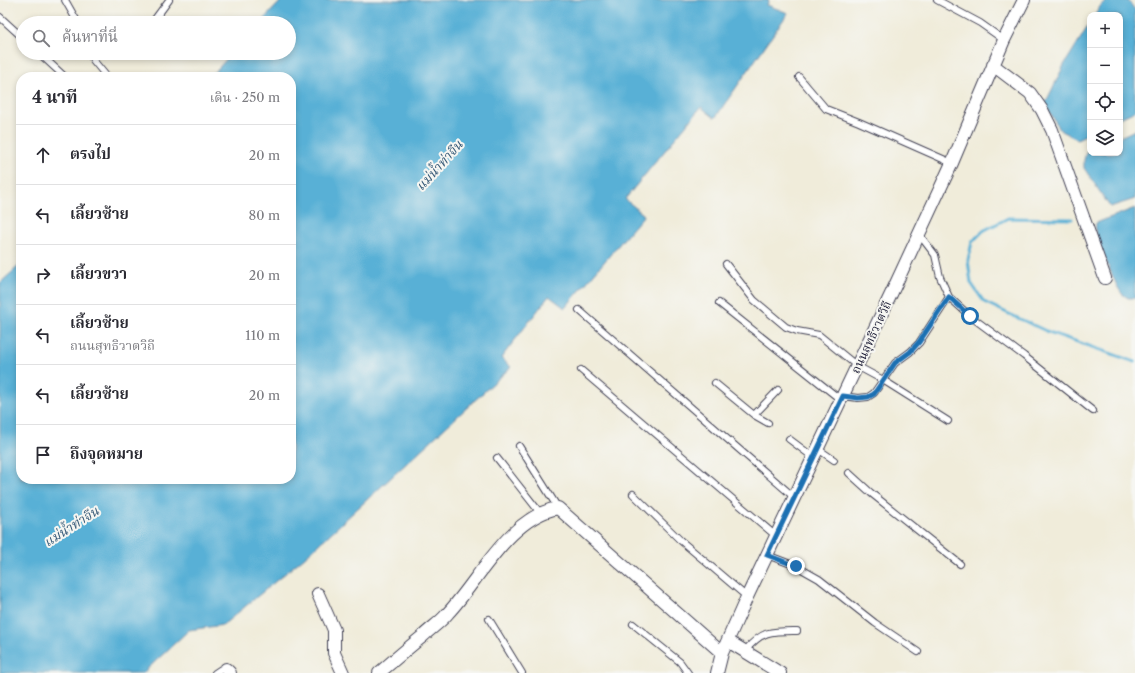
<!DOCTYPE html>
<html lang="th">
<head>
<meta charset="utf-8">
<style>
  :root { --surface:#fff; --page:#f2f2f3; --text:#2b2b33; --muted:#7c7c81; --line:#e1e1e2 }
  body { margin:0; font-family:"Libre Caslon Text","Noto Serif Thai",serif; background:var(--page); color:var(--text) }
  .controls { position:absolute; right:12px; top:12px; display:grid; overflow:hidden; border-radius:8px; box-shadow:0 2px 6px #0003 }
  .controls button { width:36px; height:36px; display:grid; place-items:center; padding:0; border:0; border-bottom:1px solid var(--line); background:var(--surface); color:var(--text); font:20px sans-serif }
  .stop { position:absolute; width:12px; height:12px; margin:-9px; border:3px solid #1f6fb2; border-radius:50%; background:#fff }
  .stop.end { background:#1f6fb2; border-color:#fff; box-shadow:0 1px 4px #0008 }
  .list { margin:0; padding:0; list-style:none }
  h2 { display:flex; justify-content:space-between; align-items:center; height:52px; margin:0; padding:0 16px; font-size:17px }
  h2 small { font-size:13px; font-weight:400; color:var(--muted) }
  .list li { display:grid; grid-template-columns:26px 1fr auto; gap:12px; align-items:center; box-sizing:border-box; height:60px; padding:0 16px; border-top:1px solid var(--line) }
  .list b { display:block; font-size:15px; white-space:nowrap }
  .list p { margin:0; font-size:13px; white-space:nowrap; color:var(--muted) }
  .list em { font-size:13px; font-style:normal; color:var(--muted) }
  .icon { flex:none; width:22px; height:22px; fill:none; stroke:currentColor; stroke-width:2; stroke-linecap:round; stroke-linejoin:round }
  .map { position:relative; flex:none; width:1135px; height:673px; overflow:hidden }
  .search { position:absolute; background:var(--surface); box-shadow:0 2px 6px #0003; left:16px; top:16px; width:280px; height:44px; display:flex; align-items:center; gap:10px; box-sizing:border-box; padding:0 14px; border-radius:22px; color:var(--muted); font-size:15px }
  .panel { position:absolute; background:var(--surface); box-shadow:0 2px 6px #0003; left:16px; top:72px; width:280px; height:412px; border-radius:16px }
  .map>svg:first-child { display:block }
  .water { fill:#59b0d6; stroke:#3e6988 }
  .lines { fill:none; stroke-linecap:round; stroke-linejoin:round }
  .stream { stroke:#59b0d6; stroke-width:3 }
  .service-casing { stroke:#414053; stroke-width:8 }
  .minor-casing { stroke:#414053; stroke-width:14 }
  .service { stroke:#fff; stroke-width:6 }
  .minor { stroke:#fff; stroke-width:12 }
  .route { stroke:#1f6fb2; stroke-width:5 }
  .labels { text-anchor:middle; dominant-baseline:central; stroke-width:4; stroke-linejoin:round; paint-order:stroke }
  .street-label { font-size:12px; fill:#22223b; stroke:#f6f6f2 }
  .water-label { font-size:13px; font-style:italic; fill:#385b79; stroke:#f6f6f2 }
</style>
</head>
<body>
<div class="map">
<svg width="1135" height="673" viewBox="0 0 1135 673">
  <rect width="100%" height="100%" fill="#f6f6f2"/>
  <filter id="ink" filterUnits="userSpaceOnUse"><feTurbulence type="fractalNoise" baseFrequency=".025" numOctaves="2"/><feDisplacementMap in="SourceGraphic" scale="8" xChannelSelector="R" yChannelSelector="G"/><feConvolveMatrix kernelMatrix="1 2 1 2 8 2 1 2 1" color-interpolation-filters="sRGB"/></filter>
  <filter id="wash" filterUnits="userSpaceOnUse"><feTurbulence type="fractalNoise" baseFrequency=".012" numOctaves="4" result="noise"/><feDisplacementMap in="SourceGraphic" scale="16" xChannelSelector="R" yChannelSelector="G"/><feGaussianBlur stdDeviation="0.9" result="paint"/><feColorMatrix in="noise" values="0 0 0 0 0 0 0 0 0 0 0 0 0 0 0 0 0 1.4 0 .05"/><feComposite in="paint" operator="in"/></filter>
  <g filter="url(#wash)">
    <rect width="100%" height="100%" fill="#f0ecda"/>
    <!-- water -->
    <path class="water" d="M282,0H769L767,5L788,13L715,118L701,107L625,199L644,215L565,308L549,296L501,358L511,367L306,556L223,625L189,630L143,673H0V283L21,264V479H291V77H210L232,53H289V23H260Z
      M1106,0H1128L1135,10V111L1120,118V15H1095L1101,5Z
      M1090,23V133L1077,139L1061,131L1045,104L1064,65Z
      M1135,130V199L1110,207L1084,168V160L1086,153L1090,151V153H1120V137Z
      M1135,208V298H1128L1122,294L1117,286L1095,236L1096,223Z"/>
    <g class="lines">
      <!-- stream -->
      <path class="stream" d="M1072,219L1008,218L983,231L972,242L968,260L971,283L984,302L1007,313L1046,331L1135,362"/>
    </g>
  </g>
  <g filter="url(#ink)">
    <g class="lines">
      <defs>
        <path id="service" d="M65,0L78,23
          M937,0L980,23L1004,40
          M0,17L23,38
          M152,23L169,0
          M39,53L65,77
          M90,53L93,60L107,77
          M799,77L826,109L859,122L952,163
          M919,234L935,255L940,277L949,297L970,316L1024,356L1093,411
          M726,264L754,300L786,327L797,331L819,335L857,366L883,380L948,421
          M719,303L841,400
          M579,310L795,498
          M581,370L776,536
          M715,383L754,415L768,423
          M843,396L858,398L868,397L874,393L895,363L910,352L919,343L949,297
          M754,415L778,390
          M789,439L813,457
          M519,446L558,508
          M818,449L834,460
          M497,458L541,514
          M849,473L871,493L960,564
          M633,494L680,540L747,597
          M767,555L796,566L819,579L875,623L918,652
          M489,619L522,673
          M633,624L680,662L688,673
          M745,651C762,630 772,631 797,631
          M215,673L221,669H226"/>
        <path id="minor" d="M993,65L1030,93L1042,110L1052,130L1105,278
          M318,594L334,630V653L343,673
          M728,641L780,673
          M226,669L230,673
          M379,673C393,661 408,648 423,636C431,628 441,622 448,613C479,580 509,517 558,508L722,653
          M717,673L722,653L747,597L893,290L952,163L1004,40L1024,0"/>
      </defs>
      <!-- service casing -->
      <use href="#service" class="service-casing"/>
      <!-- minor casing -->
      <use href="#minor" class="minor-casing"/>
      <!-- service -->
      <use href="#service" class="service"/>
      <!-- minor -->
      <use href="#minor" class="minor"/>
    </g>
  </g>
  <g class="lines" filter="url(#ink)">
    <!-- route -->
    <path class="route" d="M796,566L767,555L843,396L858,398L868,397L874,394L895,363L910,352L919,342L949,297L970,316"/>
  </g>
  <g class="labels">
    <!-- street labels -->
    <g class="street-label">
      <text transform="translate(871 337) rotate(-65)">ถนนสุทธิวาตวิถี</text>
    </g>
    <!-- water labels -->
    <g class="water-label">
      <text transform="translate(439 165) rotate(-48)">แม่น้ำท่าจีน</text>
      <text transform="translate(71 526) rotate(-33)">แม่น้ำท่าจีน</text>
    </g>
  </g>
</svg>
<div class="controls">
<button>+</button>
<button>−</button>
<button><svg class="icon" aria-label="locate" viewBox="0 0 24 24"><circle cx="12" cy="12" r="6"/><path d="M12 2v4M12 18v4M2 12h4M18 12h4"/></svg></button>
<button><svg class="icon" aria-label="layers" viewBox="0 0 24 24"><path d="M12 4l9 5-9 5-9-5zM3 14l9 5 9-5"/></svg></button>
</div>
<div class="stop" style="left:970px;top:316px"></div>
<div class="stop end" style="left:796px;top:566px"></div>
<div class="search"><svg class="icon" aria-label="search" viewBox="0 0 24 24"><circle cx="10" cy="10" r="6"/><path d="M15 15l6 6"/></svg>ค้นหาที่นี่</div>
<section class="panel">
<h2>4 นาที<small>เดิน · 250 m</small></h2>
<ul class="list">
<li><svg class="icon" aria-label="ahead" viewBox="0 0 24 24"><path d="M12 20V5M6 11l6-6 6 6"/></svg><div><b>ตรงไป</b></div><em>20 m</em></li>
<li><svg class="icon" aria-label="left" viewBox="0 0 24 24"><path d="M17 20v-9H6M10 6l-5 5 5 5"/></svg><div><b>เลี้ยวซ้าย</b></div><em>80 m</em></li>
<li><svg class="icon" aria-label="right" viewBox="0 0 24 24"><path d="M7 20v-9h11M14 6l5 5-5 5"/></svg><div><b>เลี้ยวขวา</b></div><em>20 m</em></li>
<li><svg class="icon" aria-label="left" viewBox="0 0 24 24"><path d="M17 20v-9H6M10 6l-5 5 5 5"/></svg><div><b>เลี้ยวซ้าย</b><p>ถนนสุทธิวาตวิถี</p></div><em>110 m</em></li>
<li><svg class="icon" aria-label="left" viewBox="0 0 24 24"><path d="M17 20v-9H6M10 6l-5 5 5 5"/></svg><div><b>เลี้ยวซ้าย</b></div><em>20 m</em></li>
<li><svg class="icon" aria-label="arrive" viewBox="0 0 24 24"><path d="M6 21V4h12l-3 4 3 4H6"/></svg><div><b>ถึงจุดหมาย</b></div></li>
</ul>
</section>
</div>
</body>
</html>
